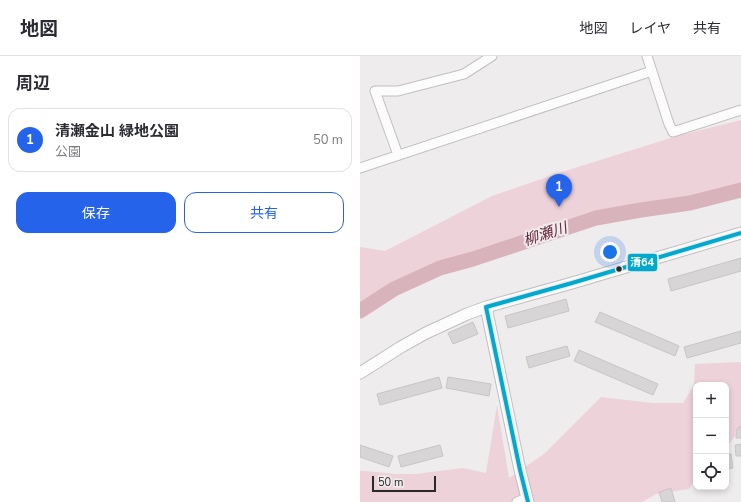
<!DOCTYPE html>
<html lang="ja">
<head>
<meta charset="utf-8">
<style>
  :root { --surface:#fff; --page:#f2f2f3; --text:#2b2b33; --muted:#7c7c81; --line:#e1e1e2; --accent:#2563eb }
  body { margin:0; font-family:"Nunito Sans","Noto Sans JP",sans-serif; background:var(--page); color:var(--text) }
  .controls { position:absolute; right:12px; bottom:12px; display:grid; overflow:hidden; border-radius:8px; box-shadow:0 2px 6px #0003 }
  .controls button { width:36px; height:36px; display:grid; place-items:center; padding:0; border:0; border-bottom:1px solid var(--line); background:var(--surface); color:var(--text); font:20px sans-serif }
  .scale { position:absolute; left:12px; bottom:10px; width:64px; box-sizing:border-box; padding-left:4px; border:2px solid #2b2929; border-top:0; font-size:11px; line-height:14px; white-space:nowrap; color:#2b2929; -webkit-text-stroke:3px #f0ebec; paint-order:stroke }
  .you { position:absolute; left:250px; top:196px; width:14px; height:14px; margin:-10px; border:3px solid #fff; border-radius:50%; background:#1a73e8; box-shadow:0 0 0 6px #1a73e833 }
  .badge { display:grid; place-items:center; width:26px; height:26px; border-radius:50%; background:var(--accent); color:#fff; font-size:13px; font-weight:700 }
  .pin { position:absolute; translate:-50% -33px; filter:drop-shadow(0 1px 2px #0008) }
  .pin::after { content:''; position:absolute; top:21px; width:14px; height:12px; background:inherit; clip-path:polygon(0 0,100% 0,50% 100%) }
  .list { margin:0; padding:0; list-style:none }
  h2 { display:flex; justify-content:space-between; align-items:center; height:52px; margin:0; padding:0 16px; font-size:17px }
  h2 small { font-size:13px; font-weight:400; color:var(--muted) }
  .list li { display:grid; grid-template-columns:26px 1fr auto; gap:12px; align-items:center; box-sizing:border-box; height:64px; margin:0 8px 8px; padding:0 8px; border:1px solid var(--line); border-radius:12px }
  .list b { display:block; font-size:15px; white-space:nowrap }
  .list p { margin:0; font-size:13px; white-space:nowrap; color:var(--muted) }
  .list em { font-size:13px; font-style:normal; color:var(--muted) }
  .actions { display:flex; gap:8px; padding:12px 16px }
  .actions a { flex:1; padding:9px 0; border:1px solid var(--accent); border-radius:12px; text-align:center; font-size:14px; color:var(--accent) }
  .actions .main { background:var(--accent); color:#fff }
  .icon { flex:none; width:22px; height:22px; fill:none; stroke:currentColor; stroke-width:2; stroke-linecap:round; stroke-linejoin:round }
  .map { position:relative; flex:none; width:381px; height:446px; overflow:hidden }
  header { display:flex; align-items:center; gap:24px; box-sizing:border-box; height:56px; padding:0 20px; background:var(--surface); border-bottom:1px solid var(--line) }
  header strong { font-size:19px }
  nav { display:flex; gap:22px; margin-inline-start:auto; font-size:14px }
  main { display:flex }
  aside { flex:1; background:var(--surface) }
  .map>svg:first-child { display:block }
  .green { fill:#edd2d9 }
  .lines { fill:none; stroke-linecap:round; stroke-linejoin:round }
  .river { stroke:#d8b3bc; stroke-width:15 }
  .building { fill:#d7d5d5; stroke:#c7c5c5 }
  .minor-casing { stroke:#c1bfbf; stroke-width:11 }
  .tertiary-casing { stroke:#c1bfbf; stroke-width:13 }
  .minor { stroke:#fdfcfc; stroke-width:9 }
  .tertiary { stroke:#fdfcfc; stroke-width:11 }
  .bus-1-casing { stroke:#f0ebec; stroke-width:7 }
  .bus-1 { stroke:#00a9ce; stroke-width:4 }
  .bus-dot { fill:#2b2929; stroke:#f0ebec; stroke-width:1.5 }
  .labels { text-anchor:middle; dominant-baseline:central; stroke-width:4; stroke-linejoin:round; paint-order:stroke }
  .water-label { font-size:15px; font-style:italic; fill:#67283d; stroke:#f0ebec }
  .line-badge { stroke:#f0ebec; stroke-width:1.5 }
  .badge-label { font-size:11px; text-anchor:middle; font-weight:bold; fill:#fff }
</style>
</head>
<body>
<header>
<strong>地図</strong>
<nav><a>地図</a><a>レイヤ</a><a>共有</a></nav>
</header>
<main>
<aside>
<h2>周辺<small></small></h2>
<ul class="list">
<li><span class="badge">1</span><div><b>清瀬金山 緑地公園</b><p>公園</p></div><em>50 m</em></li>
</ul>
<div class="actions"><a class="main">保存</a><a>共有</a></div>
</aside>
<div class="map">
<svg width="381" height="446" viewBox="0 0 381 446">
  <rect width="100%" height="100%" fill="#efeced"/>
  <!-- green -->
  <path class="green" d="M381,64V131L236,162L80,212L34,233L0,256V191L25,195L132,140L202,116L317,80Z
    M381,306V372L366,392V329H336V422L329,433L296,438L282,446H0V415H5L36,418H55L103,412L126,417L137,349L149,422L184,398L241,341L292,347H323L334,329L335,308Z"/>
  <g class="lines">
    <!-- river -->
    <path class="river" d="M0,255L34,233L80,212L113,203L236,162L281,154L330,147L381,134"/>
  </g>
  <!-- building -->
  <path class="building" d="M381,202V215L311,235L308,223Z
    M206,243L209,255L148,272L145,260Z
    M240,256L319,290L315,300L235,266Z
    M113,266L118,278L93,288L88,277Z
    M381,275V287L327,302L324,291Z
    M207,290L210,300L169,312L166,301Z
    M219,294L298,328L293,339L214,305Z
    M79,321L82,332L20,349L17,338Z
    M88,321L131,328L129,340L86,332Z
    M378,371H381V382H376L377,373H378Z
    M381,388V400H376L375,389Z
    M0,389L33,400L29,411L0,401Z
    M80,389L83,400L41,411L38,400Z
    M371,398L373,412L366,413V399Z
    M311,432L315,446H302L299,436Z"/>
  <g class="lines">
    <defs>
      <path id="minor" d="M287,0L309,68L313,76L381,54
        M38,99L15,35H38L104,18L132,0
        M0,112L292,15
        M157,446L167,442"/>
      <path id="tertiary" d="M126,251L160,414L168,446
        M0,317L41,291L66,277L107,258L126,251L212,227L381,177"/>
    </defs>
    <!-- minor casing -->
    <use href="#minor" class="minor-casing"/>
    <!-- tertiary casing -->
    <use href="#tertiary" class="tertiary-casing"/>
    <!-- minor -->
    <use href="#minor" class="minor"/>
    <!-- tertiary -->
    <use href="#tertiary" class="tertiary"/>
    <defs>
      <path id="bus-1" d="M126,251L212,227L381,177
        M126,251L160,414L168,446"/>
    </defs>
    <!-- bus-1 casing -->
    <use href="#bus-1" class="bus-1-casing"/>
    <!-- bus-1 -->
    <use href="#bus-1" class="bus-1"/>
  </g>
  <!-- markers -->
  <circle class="bus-dot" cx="259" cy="213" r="3.5"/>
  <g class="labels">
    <!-- water labels -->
    <g class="water-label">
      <text transform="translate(185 178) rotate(-18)">柳瀬川</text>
    </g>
  </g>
  <rect class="line-badge" x="267" y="197" width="31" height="19" rx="4" fill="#00a9ce"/>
  <g class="badge-label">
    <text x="282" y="210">清64</text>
  </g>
</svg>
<div class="controls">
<button>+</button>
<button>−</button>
<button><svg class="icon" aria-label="locate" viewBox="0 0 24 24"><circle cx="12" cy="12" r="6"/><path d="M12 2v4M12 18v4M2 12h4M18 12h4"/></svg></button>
</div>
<div class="scale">50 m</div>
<div class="you"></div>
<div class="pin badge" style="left:199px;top:151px">1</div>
</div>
</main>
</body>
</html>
